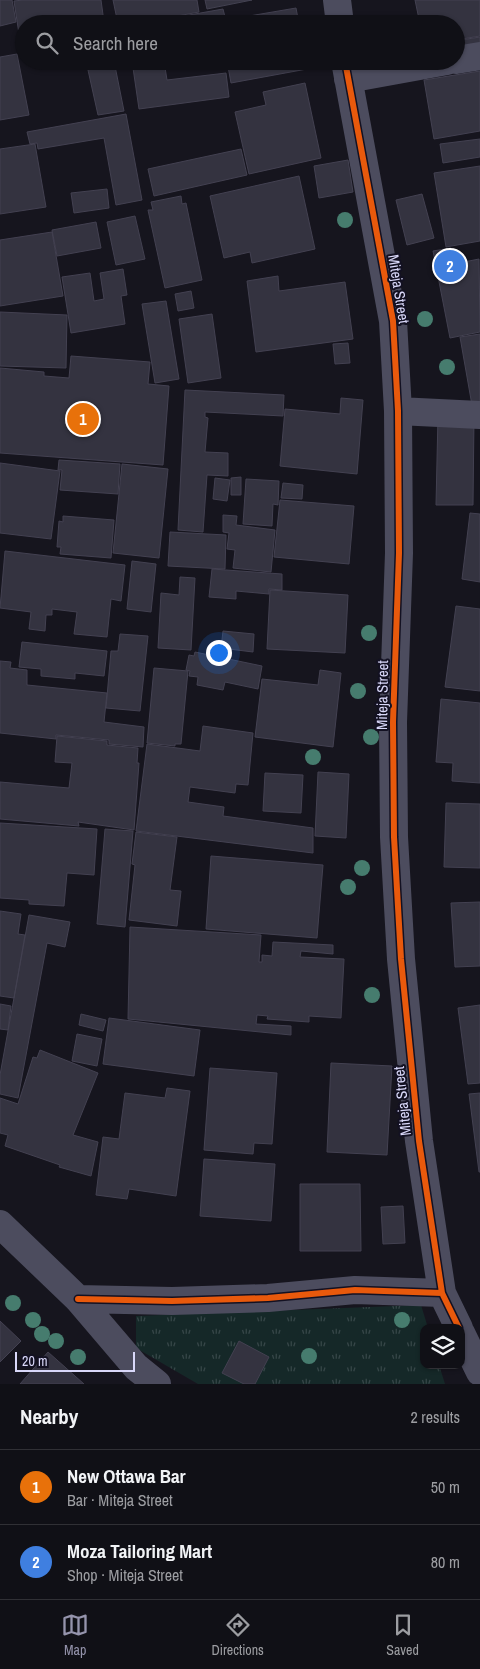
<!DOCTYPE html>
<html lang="en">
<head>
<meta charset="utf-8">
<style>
  :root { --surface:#101016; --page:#19191f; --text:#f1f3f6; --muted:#9c9da1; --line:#303035; --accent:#9594ac }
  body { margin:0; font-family:"Archivo Narrow",sans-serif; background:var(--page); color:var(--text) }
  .controls { position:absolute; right:15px; bottom:15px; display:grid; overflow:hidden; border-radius:10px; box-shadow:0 1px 4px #0004 }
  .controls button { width:45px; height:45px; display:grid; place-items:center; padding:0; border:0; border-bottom:1px solid var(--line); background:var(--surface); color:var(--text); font:25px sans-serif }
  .scale { position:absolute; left:15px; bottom:12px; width:120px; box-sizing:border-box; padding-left:5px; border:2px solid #d9d8f9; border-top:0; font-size:14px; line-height:18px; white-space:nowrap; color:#d9d8f9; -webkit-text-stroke:4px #131122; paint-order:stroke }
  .you { position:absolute; left:218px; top:652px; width:18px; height:18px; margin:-12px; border:4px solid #fff; border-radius:50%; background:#1a73e8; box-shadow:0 0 0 8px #1a73e833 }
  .badge { display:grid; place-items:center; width:32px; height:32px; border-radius:50%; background:var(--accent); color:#fff; font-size:16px; font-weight:700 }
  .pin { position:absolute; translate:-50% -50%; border:2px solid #fff; box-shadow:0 1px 5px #0006 }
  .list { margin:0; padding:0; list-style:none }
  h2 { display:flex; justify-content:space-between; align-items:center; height:65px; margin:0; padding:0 20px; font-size:21px }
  h2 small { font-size:16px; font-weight:400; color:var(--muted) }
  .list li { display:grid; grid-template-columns:32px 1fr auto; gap:15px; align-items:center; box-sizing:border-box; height:75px; padding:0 20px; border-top:1px solid var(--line) }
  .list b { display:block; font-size:19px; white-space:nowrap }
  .list p { margin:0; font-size:16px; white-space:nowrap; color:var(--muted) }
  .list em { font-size:16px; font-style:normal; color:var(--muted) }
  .icon { flex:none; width:28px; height:28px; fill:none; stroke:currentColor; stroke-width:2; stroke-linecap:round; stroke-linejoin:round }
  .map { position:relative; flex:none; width:480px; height:1384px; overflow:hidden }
  .search { position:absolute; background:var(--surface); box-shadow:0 1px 4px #0004; left:15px; right:15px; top:15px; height:55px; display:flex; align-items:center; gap:12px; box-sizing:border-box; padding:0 18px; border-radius:28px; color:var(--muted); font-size:19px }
  .sheet { height:215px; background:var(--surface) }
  nav { display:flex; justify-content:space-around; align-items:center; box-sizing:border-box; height:70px; border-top:1px solid var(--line); background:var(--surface); font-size:14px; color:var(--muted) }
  nav a { display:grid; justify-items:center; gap:2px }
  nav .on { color:var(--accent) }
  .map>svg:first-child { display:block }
  .park { fill:url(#park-tufts) }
  .building { fill:#343340; stroke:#434151 }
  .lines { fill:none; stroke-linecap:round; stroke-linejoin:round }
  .minor { stroke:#4c4c5e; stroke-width:28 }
  .cycleway-casing { stroke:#131122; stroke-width:9 }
  .cycleway { stroke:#e8590c; stroke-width:6 }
  .tree { fill:#467c6e }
  .labels { text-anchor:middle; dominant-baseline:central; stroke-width:4; stroke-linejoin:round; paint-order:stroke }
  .street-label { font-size:15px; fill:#d9d8f9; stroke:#131122 }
</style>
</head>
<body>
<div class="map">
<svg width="480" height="1384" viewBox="0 0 480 1384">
  <defs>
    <pattern id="park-tufts" width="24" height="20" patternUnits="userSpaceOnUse" patternTransform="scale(1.25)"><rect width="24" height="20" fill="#152828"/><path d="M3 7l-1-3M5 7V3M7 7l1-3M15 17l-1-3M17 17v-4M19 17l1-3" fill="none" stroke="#364648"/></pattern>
  </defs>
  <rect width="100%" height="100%" fill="#16151e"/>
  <!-- park -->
  <path class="park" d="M421,1305L428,1328H424V1365H439L445,1384H198L136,1348V1316Z"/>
  <!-- building -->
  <path class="building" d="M0,0H12L16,22L0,26Z
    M23,0H101L104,22L24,24V33L19,34L14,1Z
    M113,0H197L199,12L134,24H118Z
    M205,0H252L207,9Z
    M415,0H480V36L456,40V24H420Z
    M296,8L299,24H220V21Z
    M223,9L225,17L218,18L219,24H162L161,20Z
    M480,37V52L463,55L461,40Z
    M17,54L29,115L0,120V57Z
    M95,61H114L124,111L98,115L88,70L96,68Z
    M132,61H164L167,80L226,73L229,97L139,109Z
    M227,61H305L307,69L231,83Z
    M480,71V131L434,139L424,80Z
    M305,83L321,158L249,174L235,112L266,105L263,92Z
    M126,114L142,200L116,205L104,138L38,149L37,143L30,144L27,132Z
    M480,139V157L443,163L440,144Z
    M35,144L46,207L0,214V149Z
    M241,149L247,175L154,196L148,169Z
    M348,160L353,192L319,198L314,166Z
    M480,166V241L446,247L434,173Z
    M299,176L315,249L252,263L250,252L224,258L210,196Z
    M107,189L109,208L74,213L71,193Z
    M422,194L434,238L407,245L396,200Z
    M181,196L182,204L186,203L202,280L165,288L148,210H153L151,202Z
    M135,216L145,259L116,265L107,222Z
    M96,222L101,248L57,256L52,230Z
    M52,232L63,296L0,306V240Z
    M451,248L454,264L479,259L480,332L450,338L433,251Z
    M123,269L127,295L121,296L125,324L71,333L62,277L90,273L94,301L104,299L100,273Z
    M278,276L279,291L345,282L353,339L256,352L247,281Z
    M191,291L194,308L178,311L175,294Z
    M166,301L179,379L155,383L142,304Z
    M0,312L67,315L66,368L0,366Z
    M212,314L221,378L188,383L179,319Z
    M480,334V410L473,411L460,337Z
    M348,343L350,363L335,364L333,344Z
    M71,356L150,362L148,384L169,386L163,465L0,453V368L44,372V376L69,378Z
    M185,390L284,395L283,416L205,412V417L208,418L205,452L228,453V476L207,475L203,532L178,530Z
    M341,398L363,400L357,474L280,466L285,409L340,414Z
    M438,416L474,417L473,505H436Z
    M59,460L120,464L118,494L60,490L62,470H58Z
    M0,463L60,471L51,539L0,533Z
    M122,464L168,469L159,558L113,553Z
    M241,477V495H231V478Z
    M215,478L230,480L227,501L213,499Z
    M246,479L279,481L278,505L273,504L272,526L243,524Z
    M283,483L303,485L302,499L281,498Z
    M280,500L354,506L349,564L274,557Z
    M470,513L480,514V582L462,579Z
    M223,515L237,516L236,525L275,530L271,572L233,568L235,550L227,549L229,533L223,532Z
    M63,516L114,520L111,558L60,554L61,547H57L59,521L63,522Z
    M170,532L226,535L225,569L168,566Z
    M5,551L125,565L121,601L111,599L107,637L74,634L77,612L52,609V615H46L45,631L29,629L31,612L0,608Z
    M132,561L156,564L151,612L127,609Z
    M212,569L282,574V590L269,589V594L236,591V599L209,597Z
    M180,577L195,578L191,650L158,648L161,593L179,595Z
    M270,590L348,595L345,653L267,649Z
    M456,606L480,609V691L445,687Z
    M223,631L254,634L253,652L221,648Z
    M120,634L148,636L140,711L106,708L111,651H118Z
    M22,642L107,651L104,676L75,673V679L41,676V669L19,667Z
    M195,652L262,666L258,689L225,682L223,690L197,685L198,677L189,676L190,671L186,670L189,655L194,656Z
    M0,661L11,662L10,668L27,670V685L107,693L104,722L144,727L143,747L109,744V740L56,735V739L0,733Z
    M154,668L188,671L181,744H175V746L147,743Z
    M320,670L341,673L333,747L255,737L262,679L318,685Z
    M441,699L480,703V783L452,781L453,763L436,762Z
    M203,726L253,733L248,785L236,784L235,793L190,787L188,802L224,807L223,816L313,828V853L136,831L147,744L200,751Z
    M57,736L107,741V745L138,748L137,763H139L134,830L78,822L79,826L0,819V782L69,788L72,763L55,762Z
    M318,772L349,774L346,838L315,836Z
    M265,773L303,775L301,813L263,811Z
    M446,803L480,804V868L444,867Z
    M0,823L97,829L94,875L67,873L64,906L29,904V900L0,898Z
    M105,829L133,831L125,927L97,924Z
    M136,832L177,837L170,890L181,891L177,926L129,920L135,865L132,864Z
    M211,856L323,865L317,938L206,929Z
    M480,902V966L455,967L451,903Z
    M0,911L21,914L18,934L25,935L14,998L0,996Z
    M29,915L70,922L65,947L47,943L18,1098L0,1094V1075Z
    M130,927L261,935L259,962H262V955L272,956L273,942L333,945V954L301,951L300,957L344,959L341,1018L309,1016V1022L267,1019L268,1016L257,1015L256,1024L291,1026V1035L128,1019Z
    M0,1004L11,1006L8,1030L0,1029Z
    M480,1005V1083L468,1084L458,1008Z
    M81,1014L106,1020L103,1031L79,1025Z
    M109,1018L200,1030L194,1076L103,1064Z
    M77,1034L102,1039L97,1066L72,1061Z
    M40,1050L98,1073L73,1135L98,1142L91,1176L59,1167L60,1165L5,1146L8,1135L0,1133V1098L18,1104L33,1057L37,1058Z
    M331,1063L392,1066L387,1155L327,1152Z
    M210,1068L277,1073L272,1144L254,1143L253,1154L204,1150Z
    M167,1088L190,1091L176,1196L129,1189L127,1199L96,1195L103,1137L119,1139L125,1093L165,1098Z
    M480,1093V1172H479L469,1094Z
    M204,1159L275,1164L271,1221L200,1216Z
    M300,1184H360L361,1251H300Z
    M403,1206L405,1243L383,1244L381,1207Z
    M0,1321L21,1341L0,1362Z
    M239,1341L269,1357L255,1384H244L222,1373Z
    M48,1352L84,1384H20Z"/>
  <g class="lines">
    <!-- minor -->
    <path class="minor" d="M337,0L340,24
      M456,60L480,56
      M345,61L393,321L398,411L399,553L393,722L394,837L401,959L419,1141L442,1293L459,1328
      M348,79L447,61
      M398,411L480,415
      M0,1224L78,1299L136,1367L157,1384
      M78,1299L172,1301L268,1298L355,1290L442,1293
      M461,1333L480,1372"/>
    <defs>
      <path id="cycleway" d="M345,61L393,321L398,411L399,553L393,722L394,837L401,959L419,1141L442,1293L459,1328
        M78,1299L172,1301L268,1298L355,1290L442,1293"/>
    </defs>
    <!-- cycleway casing -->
    <use href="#cycleway" class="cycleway-casing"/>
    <!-- cycleway -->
    <use href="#cycleway" class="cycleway"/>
  </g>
  <!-- trees -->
  <g class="tree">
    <circle cx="345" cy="220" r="8"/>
    <circle cx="425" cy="319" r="8"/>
    <circle cx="447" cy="367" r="8"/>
    <circle cx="369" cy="633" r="8"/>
    <circle cx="358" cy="691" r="8"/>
    <circle cx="371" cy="737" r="8"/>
    <circle cx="313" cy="757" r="8"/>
    <circle cx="362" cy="868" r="8"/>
    <circle cx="348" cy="887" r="8"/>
    <circle cx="372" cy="995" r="8"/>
    <circle cx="13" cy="1303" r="8"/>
    <circle cx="33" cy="1320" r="8"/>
    <circle cx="402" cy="1320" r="8"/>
    <circle cx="42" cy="1334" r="8"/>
    <circle cx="56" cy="1341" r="8"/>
    <circle cx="309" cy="1356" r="8"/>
    <circle cx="78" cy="1357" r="8"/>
  </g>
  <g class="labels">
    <!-- street labels -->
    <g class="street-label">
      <text transform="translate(399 289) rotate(81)">Miteja Street</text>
      <text transform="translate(382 695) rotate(-89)">Miteja Street</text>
      <text transform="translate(402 1101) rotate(-96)">Miteja Street</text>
    </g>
  </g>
</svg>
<div class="controls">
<button><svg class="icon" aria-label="layers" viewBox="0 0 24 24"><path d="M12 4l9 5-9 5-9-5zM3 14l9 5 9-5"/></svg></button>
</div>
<div class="scale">20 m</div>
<div class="you"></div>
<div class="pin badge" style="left:83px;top:419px;background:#e8710a">1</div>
<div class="pin badge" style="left:450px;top:266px;background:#3f7fe0">2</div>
<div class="search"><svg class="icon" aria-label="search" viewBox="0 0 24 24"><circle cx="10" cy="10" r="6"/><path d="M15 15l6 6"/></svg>Search here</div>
</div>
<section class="sheet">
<h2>Nearby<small>2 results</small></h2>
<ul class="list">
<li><span class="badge" style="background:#e8710a">1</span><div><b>New Ottawa Bar</b><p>Bar · Miteja Street</p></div><em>50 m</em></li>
<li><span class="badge" style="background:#3f7fe0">2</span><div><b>Moza Tailoring Mart</b><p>Shop · Miteja Street</p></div><em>80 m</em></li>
</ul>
</section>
<nav>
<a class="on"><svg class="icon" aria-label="map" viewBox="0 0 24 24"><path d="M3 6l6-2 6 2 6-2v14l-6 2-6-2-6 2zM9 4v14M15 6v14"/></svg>Map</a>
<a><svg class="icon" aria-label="directions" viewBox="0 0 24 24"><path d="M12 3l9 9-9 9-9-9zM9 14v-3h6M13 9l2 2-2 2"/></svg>Directions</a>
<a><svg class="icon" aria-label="saved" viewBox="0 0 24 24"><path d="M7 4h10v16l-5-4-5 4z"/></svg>Saved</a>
</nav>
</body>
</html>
